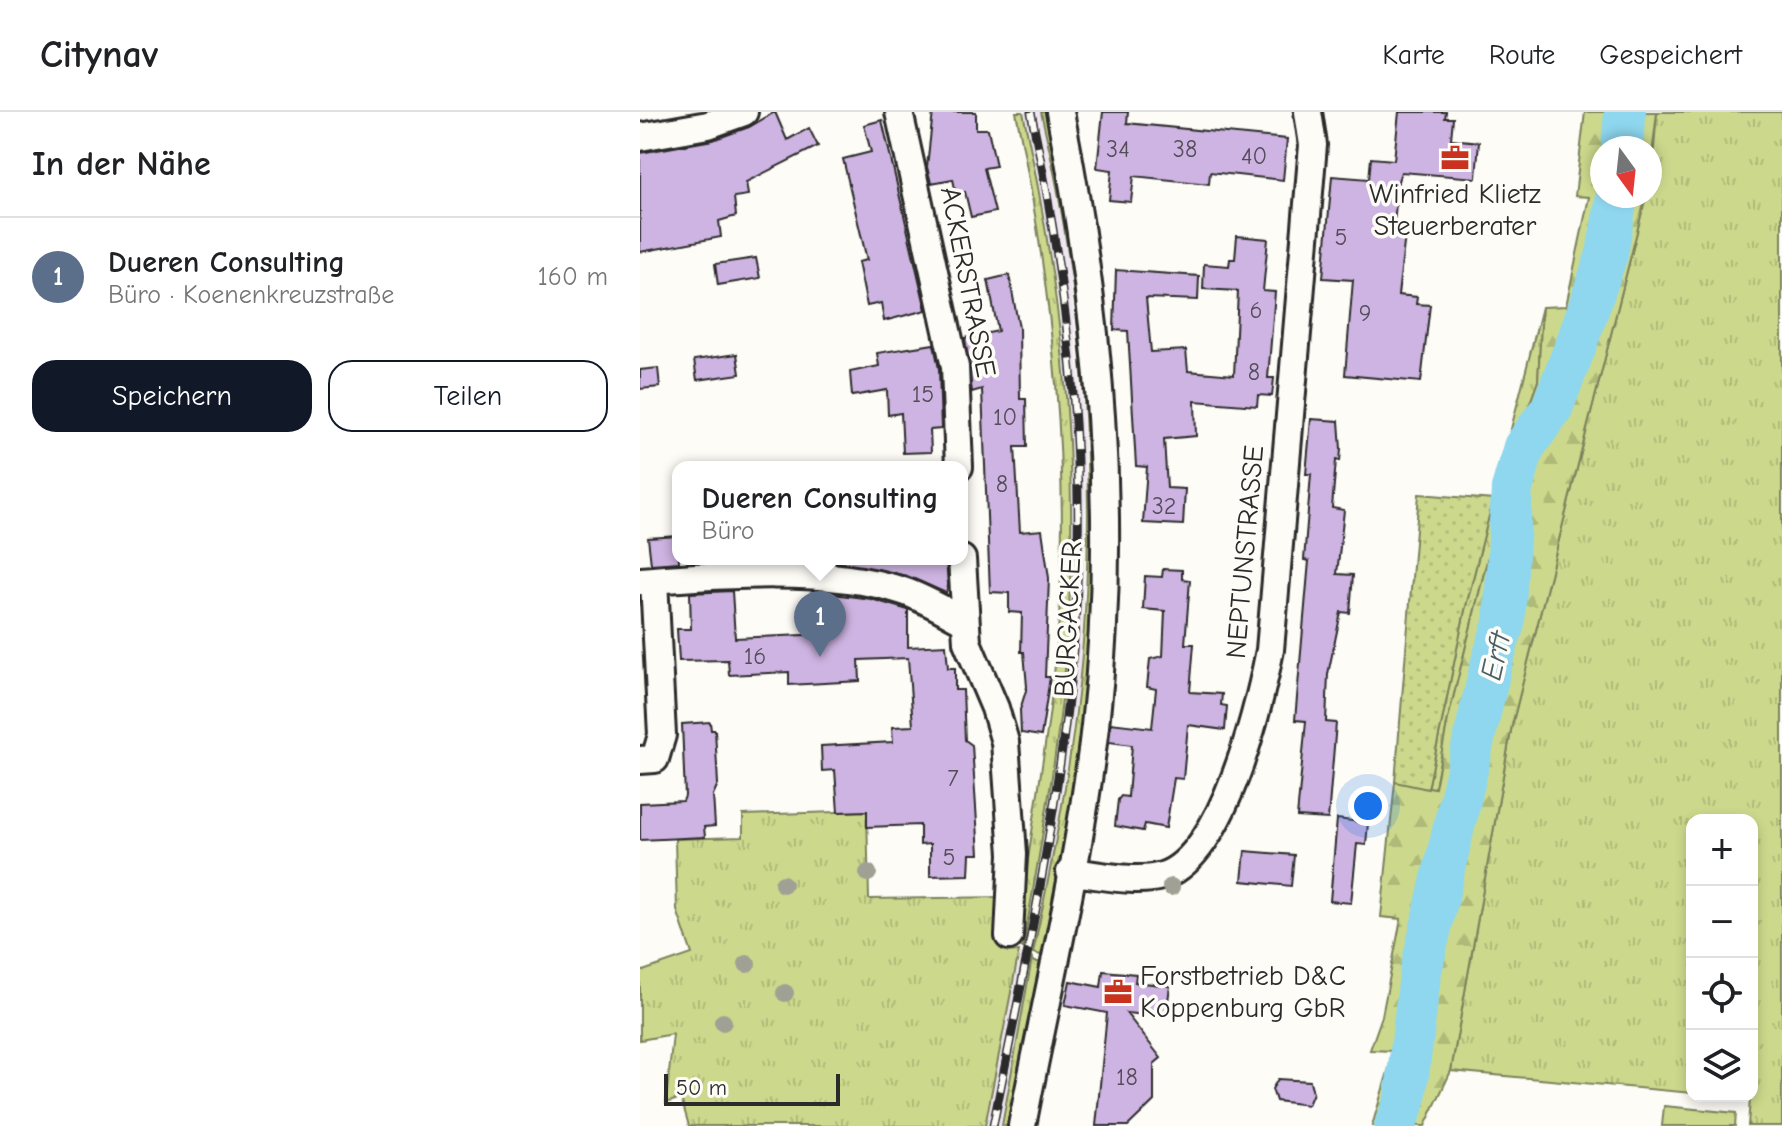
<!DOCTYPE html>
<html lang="de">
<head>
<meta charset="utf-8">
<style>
  :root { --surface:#fff; --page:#f2f2f2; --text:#202124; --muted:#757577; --line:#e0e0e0; --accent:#111827 }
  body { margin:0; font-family:"Comic Neue",sans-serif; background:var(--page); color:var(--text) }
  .controls { position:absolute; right:24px; bottom:24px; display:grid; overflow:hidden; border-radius:16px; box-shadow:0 4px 12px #0003 }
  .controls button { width:72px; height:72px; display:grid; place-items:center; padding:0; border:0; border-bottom:2px solid var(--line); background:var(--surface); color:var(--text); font:40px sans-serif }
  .compass { position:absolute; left:950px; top:24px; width:72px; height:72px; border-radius:50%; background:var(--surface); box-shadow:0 4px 12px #0003; rotate:165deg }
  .scale { position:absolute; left:24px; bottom:20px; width:176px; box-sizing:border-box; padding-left:8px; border:4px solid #2b2b2b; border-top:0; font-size:22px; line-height:28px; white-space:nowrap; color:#2b2b2b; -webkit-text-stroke:6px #fdfcf7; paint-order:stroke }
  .you { position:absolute; left:728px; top:694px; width:28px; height:28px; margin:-20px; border:6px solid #fff; border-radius:50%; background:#1a73e8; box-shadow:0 0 0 12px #1a73e833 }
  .badge { display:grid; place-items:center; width:52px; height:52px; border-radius:50%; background:var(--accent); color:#fff; font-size:26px; font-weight:700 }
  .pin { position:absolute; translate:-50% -66px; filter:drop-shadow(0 2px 4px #0008) }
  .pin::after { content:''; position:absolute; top:42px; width:28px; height:24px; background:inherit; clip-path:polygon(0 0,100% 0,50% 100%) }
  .popup { position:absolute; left:32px; top:349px; width:296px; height:104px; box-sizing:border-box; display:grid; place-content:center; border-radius:16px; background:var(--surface); filter:drop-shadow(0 2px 6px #0005); font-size:26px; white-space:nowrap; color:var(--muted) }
  .popup b { font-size:30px; color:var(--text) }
  .popup::after { content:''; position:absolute; left:50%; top:100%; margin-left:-16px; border:16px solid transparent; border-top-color:var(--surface) }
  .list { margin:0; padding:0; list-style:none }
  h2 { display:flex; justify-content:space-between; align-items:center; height:104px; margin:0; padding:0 32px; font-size:34px }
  h2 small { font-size:26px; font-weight:400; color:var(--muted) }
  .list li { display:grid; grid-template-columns:52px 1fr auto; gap:24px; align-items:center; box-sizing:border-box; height:120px; padding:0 32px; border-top:2px solid var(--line) }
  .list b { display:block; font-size:30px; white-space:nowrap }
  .list p { margin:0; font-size:26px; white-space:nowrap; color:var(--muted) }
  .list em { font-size:26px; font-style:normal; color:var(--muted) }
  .actions { display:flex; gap:16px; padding:24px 32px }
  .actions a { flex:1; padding:18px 0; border:2px solid var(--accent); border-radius:24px; text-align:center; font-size:28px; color:var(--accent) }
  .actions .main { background:var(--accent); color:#fff }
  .icon { flex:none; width:44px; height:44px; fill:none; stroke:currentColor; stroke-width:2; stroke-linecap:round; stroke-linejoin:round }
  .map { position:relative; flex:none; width:1142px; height:1014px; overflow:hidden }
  header { display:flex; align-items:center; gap:48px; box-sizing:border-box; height:112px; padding:0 40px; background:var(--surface); border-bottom:2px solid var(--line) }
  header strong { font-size:38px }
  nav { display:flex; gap:44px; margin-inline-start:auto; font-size:28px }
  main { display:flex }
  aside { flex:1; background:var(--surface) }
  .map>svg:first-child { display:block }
  .built { fill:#efe6f1 }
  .grass { fill:url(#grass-tufts); stroke:#7c825c; stroke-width:2 }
  .forest { fill:url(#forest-firs); stroke:#7c825c; stroke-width:2 }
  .park { fill:url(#park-dots); stroke:#7c825c; stroke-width:2 }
  .pitch { fill:#ccd98c; stroke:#7c825c; stroke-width:2 }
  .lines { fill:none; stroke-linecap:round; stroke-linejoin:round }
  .river { stroke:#8ed7ef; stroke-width:42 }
  .building { fill:#ceb4e2; stroke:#2b2b2b; stroke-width:2 }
  .street-casing { stroke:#2b2b2b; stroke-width:32 }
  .street { stroke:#fdfcf7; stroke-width:26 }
  .rail-casing { stroke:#2b2b2b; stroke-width:9 }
  .rail { stroke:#fdfcf7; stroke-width:6; stroke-dasharray:18; stroke-linecap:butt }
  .tree { fill:#a0a194 }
  .labels { text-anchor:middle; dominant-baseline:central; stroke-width:7; stroke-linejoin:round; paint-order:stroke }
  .number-label { font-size:24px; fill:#544d59 }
  .poi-label { font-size:28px; fill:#2b2b2b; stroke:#fdfcf7 }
  .street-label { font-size:28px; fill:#2b2b2b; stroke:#fdfcf7 }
  .water-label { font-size:30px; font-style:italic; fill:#495f66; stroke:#fdfcf7 }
</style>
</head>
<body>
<header>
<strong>Citynav</strong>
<nav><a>Karte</a><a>Route</a><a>Gespeichert</a></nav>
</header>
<main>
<aside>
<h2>In der Nähe<small></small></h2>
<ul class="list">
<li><span class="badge" style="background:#5c6f8a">1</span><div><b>Dueren Consulting</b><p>Büro · Koenenkreuzstraße</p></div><em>160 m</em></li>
</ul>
<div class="actions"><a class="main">Speichern</a><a>Teilen</a></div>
</aside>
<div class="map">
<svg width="1142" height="1014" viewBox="0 0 1142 1014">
  <defs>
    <pattern id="grass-tufts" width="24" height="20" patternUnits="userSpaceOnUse" patternTransform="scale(2)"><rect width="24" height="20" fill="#ccd98c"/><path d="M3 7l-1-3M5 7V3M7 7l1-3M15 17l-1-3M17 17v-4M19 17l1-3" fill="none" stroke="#afba79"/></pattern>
    <pattern id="forest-firs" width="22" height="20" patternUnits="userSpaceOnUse" patternTransform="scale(2)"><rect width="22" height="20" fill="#ccd98c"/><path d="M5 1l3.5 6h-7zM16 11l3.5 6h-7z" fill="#afba79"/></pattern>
    <pattern id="park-dots" width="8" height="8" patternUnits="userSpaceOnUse" patternTransform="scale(2)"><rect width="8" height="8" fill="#ccd98c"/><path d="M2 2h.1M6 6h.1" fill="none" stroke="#afba79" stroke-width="1.8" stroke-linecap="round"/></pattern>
  </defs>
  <rect width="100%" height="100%" fill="#fdfcf7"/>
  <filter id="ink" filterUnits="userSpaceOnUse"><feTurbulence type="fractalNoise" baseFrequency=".0125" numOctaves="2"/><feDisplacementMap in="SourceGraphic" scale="16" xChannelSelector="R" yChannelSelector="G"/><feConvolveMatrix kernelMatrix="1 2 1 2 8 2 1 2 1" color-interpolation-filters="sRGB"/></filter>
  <g filter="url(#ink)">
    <!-- built -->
    <path class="built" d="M383,0H401L428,144L442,293L446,381L441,555L410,760L393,841L383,836L411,674L423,578L429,502L432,374L419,193Z
      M379,839L392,846L362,1014H345Z"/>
    <!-- grass -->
    <path class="grass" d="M376,0H383C419,169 438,326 429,500C424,613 402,725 383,836L377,833C388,728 410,625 418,520C431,345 411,170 376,0Z
      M401,0H410L435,124L457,399L443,634L405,844L393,841C413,747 432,650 441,554C458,372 443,178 401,0Z
      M1017,0H1142V1014H1108L1110,986L1089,984H1112V708H1052V981L811,959L872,613L1006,84H1010Z
      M902,195L898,269L877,327L808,607L795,676L788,677L825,498Z
      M227,699L229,787L366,785L368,840L379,839L345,1014H49L41,986L26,991L33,922L0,928V860L52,842L37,798L35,727L103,725V703Z
      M392,846L394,850H404L372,1014H362Z"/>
    <!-- forest -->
    <path class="forest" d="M945,0H1017L1010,61V36H962V84H1006L872,613L811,959L785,1014H732L754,939L730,938L742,904L761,807L741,805L755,670L795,676L808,607L877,327L898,269L902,195L926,194L949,85L935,84Z"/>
    <!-- park -->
    <path class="park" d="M779,382L853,388L825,498L788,677L755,670Z"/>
    <!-- pitch -->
    <path class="pitch" d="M1024,994L1096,1001L1095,1014H1022Z"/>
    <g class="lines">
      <!-- river -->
      <path class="river" d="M982,36L985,0
        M755,1014L765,988L780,863L851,553L864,511L872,377L884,335L912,296L937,230L967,142L977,84"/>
    </g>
    <!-- building -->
    <path class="building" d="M135,0L147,28L169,16L178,34L106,70L108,83L94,85L96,104L79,109L81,125L0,140V41L73,28L109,15Z
      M293,0H336V17H348L356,54L344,56L355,100L331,105L325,80L316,82L313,67L291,71L287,55Z
      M463,0H488L487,11L647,27L643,68L570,60L569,72L494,64L491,90L469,88L472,58L457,56Z
      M759,0H806L805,6H813L811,27L839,30L836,66L761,60L758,69L754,113L766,114L758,183L777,185L776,192L790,193L781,270L705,263L713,168L683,166L692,64L729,67L731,46L754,48Z
      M242,8L286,198L244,209L241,191L227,194L218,150L227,148L203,47L231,40L224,13Z
      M597,124L628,127L623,179L635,180L628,266H634L632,284L618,283L617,294L555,289L556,324L524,327L527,376L545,377L543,413L503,411L507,355L496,354L488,219L474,218L476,158L559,164L558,188L506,186L511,240L546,238L548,259L594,263L598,179L563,177L564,152L589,154L590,147H595Z
      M116,146L120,166L78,173L75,152Z
      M369,163L379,216L380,287H386L387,335H375L380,420L402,418L409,466L405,565H410L401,624L381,621L380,598L387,575L384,540H381L382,501L369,500V481L350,480L342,277L332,280L325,226L358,219L348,168Z
      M294,232L299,257L301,317L290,318L291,340L263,341L261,301L248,303L247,278L212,284L210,260L239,254L237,241Z
      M97,242L100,262L57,268L54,248Z
      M18,256L20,275L0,277V258Z
      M671,307L699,309L701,337L700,349L696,348L692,396L704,398L697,462L713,463L710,501L701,500L688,562L686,610L696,611L688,707L657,705L666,609L655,608L669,449L664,448L671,362H666Z
      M38,424L39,450L11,452L8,426Z
      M183,447H306L308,474L306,481L267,464Z
      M523,457L542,458V467L550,468L545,532H554L550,580L582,582L581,593L587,594L585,618L548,613L543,667L534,666L526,716L505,712L503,719L475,714L478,688L481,684L488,685L492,633L469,630L471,611L512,616L516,577L507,575L510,547L523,544L525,499L503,497L505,464L522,465Z
      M92,479L95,526L187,522L185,481L231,487L268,498V535L306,533L308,556H315V578H323L325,628L332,633L339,742H330L329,763L290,764V732L280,733V713L227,715V699L198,700L195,658L182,659L181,634L253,630L252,615L273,614L268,546L219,548L220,569L149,573V560L89,563L88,548L39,549L37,517H51L50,481Z
      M70,610L71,618H75L78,672L73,683L75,714L64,715L65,725L0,728V691L43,689L45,684L42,612Z
      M697,707L728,711L726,733L717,732L711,791L690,789Z
      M605,739L654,743L651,774L602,769Z
      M463,859L496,862L495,870L530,874L526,905L486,901L521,946L514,952V989L488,1014H456L467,901L425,893L430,869L461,875Z
      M638,967L670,969L673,981L668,993L636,989L632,977Z"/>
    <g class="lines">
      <defs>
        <path id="street" d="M259,0L315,255L319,355
          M0,25L68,13L104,0
          M322,447L327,530L355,596L365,630L373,742L369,824
          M0,469C77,463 190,454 263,479C284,486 304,498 324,509
          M0,648L15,647L22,623L14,468
          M430,760C457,762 495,772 522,764C584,745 619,594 630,538L673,33L668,0
          M382,1014C407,882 440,748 455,614C478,408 460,203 420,0"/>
      </defs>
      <!-- street casing -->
      <use href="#street" class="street-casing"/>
      <!-- street -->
      <use href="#street" class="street"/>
      <defs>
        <path id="rail" d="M353,1014C383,863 416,713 431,560C450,371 430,185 391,0"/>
      </defs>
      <!-- rail casing -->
      <use href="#rail" class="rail-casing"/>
      <!-- rail -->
      <use href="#rail" class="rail"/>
    </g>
    <!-- trees -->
    <g class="tree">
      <circle cx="228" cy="761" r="9"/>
      <circle cx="143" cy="772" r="9"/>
      <circle cx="531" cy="775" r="9"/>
      <circle cx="107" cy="852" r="9"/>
      <circle cx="145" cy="881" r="9"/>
      <circle cx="83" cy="910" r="9"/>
    </g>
  </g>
  <!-- icons -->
  <defs>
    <symbol id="office-bare" viewBox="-9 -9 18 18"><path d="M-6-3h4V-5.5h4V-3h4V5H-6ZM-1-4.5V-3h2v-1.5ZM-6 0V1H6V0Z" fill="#c8321e" stroke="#fdfcf7" stroke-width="2.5" paint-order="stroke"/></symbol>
  </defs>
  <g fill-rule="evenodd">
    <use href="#office-bare" x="795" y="26" width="40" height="40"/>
    <use href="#office-bare" x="458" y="860" width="40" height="40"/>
  </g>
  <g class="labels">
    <!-- number labels -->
    <g class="number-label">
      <text x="478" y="37">34</text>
      <text x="545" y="37">38</text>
      <text x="614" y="44">40</text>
      <text x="701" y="125">5</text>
      <text x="616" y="198">6</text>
      <text x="725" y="201">9</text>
      <text x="614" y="260">8</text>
      <text x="283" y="282">15</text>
      <text x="365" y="305">10</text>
      <text x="362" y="372">8</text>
      <text x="524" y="394">32</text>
      <text x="115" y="544">16</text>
      <text x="313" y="666">7</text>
      <text x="309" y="745">5</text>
      <text x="487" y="965">18</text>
    </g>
    <!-- poi labels -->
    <g class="poi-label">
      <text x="815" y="82">Winfried Klietz<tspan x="815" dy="32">Steuerberater</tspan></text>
      <text x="500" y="864" text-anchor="start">Forstbetrieb D&amp;C<tspan x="500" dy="32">Koppenburg GbR</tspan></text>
    </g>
    <!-- street labels -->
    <g class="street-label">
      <text transform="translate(328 170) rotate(79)">ACKERSTRASSE</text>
      <text transform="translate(605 440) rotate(-85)">NEPTUNSTRASSE</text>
      <text transform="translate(428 507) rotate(-87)">BURGACKER</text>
    </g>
    <!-- water labels -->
    <g class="water-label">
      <text transform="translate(856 544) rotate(-77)">Erft</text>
    </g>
  </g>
</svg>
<div class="controls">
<button>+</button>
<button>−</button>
<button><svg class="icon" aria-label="locate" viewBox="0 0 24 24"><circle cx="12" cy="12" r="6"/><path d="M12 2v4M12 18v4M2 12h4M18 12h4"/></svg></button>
<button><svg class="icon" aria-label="layers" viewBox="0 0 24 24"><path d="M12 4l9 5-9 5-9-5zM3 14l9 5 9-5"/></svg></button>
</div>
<svg class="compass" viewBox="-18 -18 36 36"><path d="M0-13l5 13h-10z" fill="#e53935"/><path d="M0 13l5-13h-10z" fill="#757577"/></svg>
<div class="scale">50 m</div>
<div class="you"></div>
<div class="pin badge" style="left:180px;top:545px;background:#5c6f8a">1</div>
<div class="popup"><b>Dueren Consulting</b>Büro</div>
</div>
</main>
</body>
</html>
